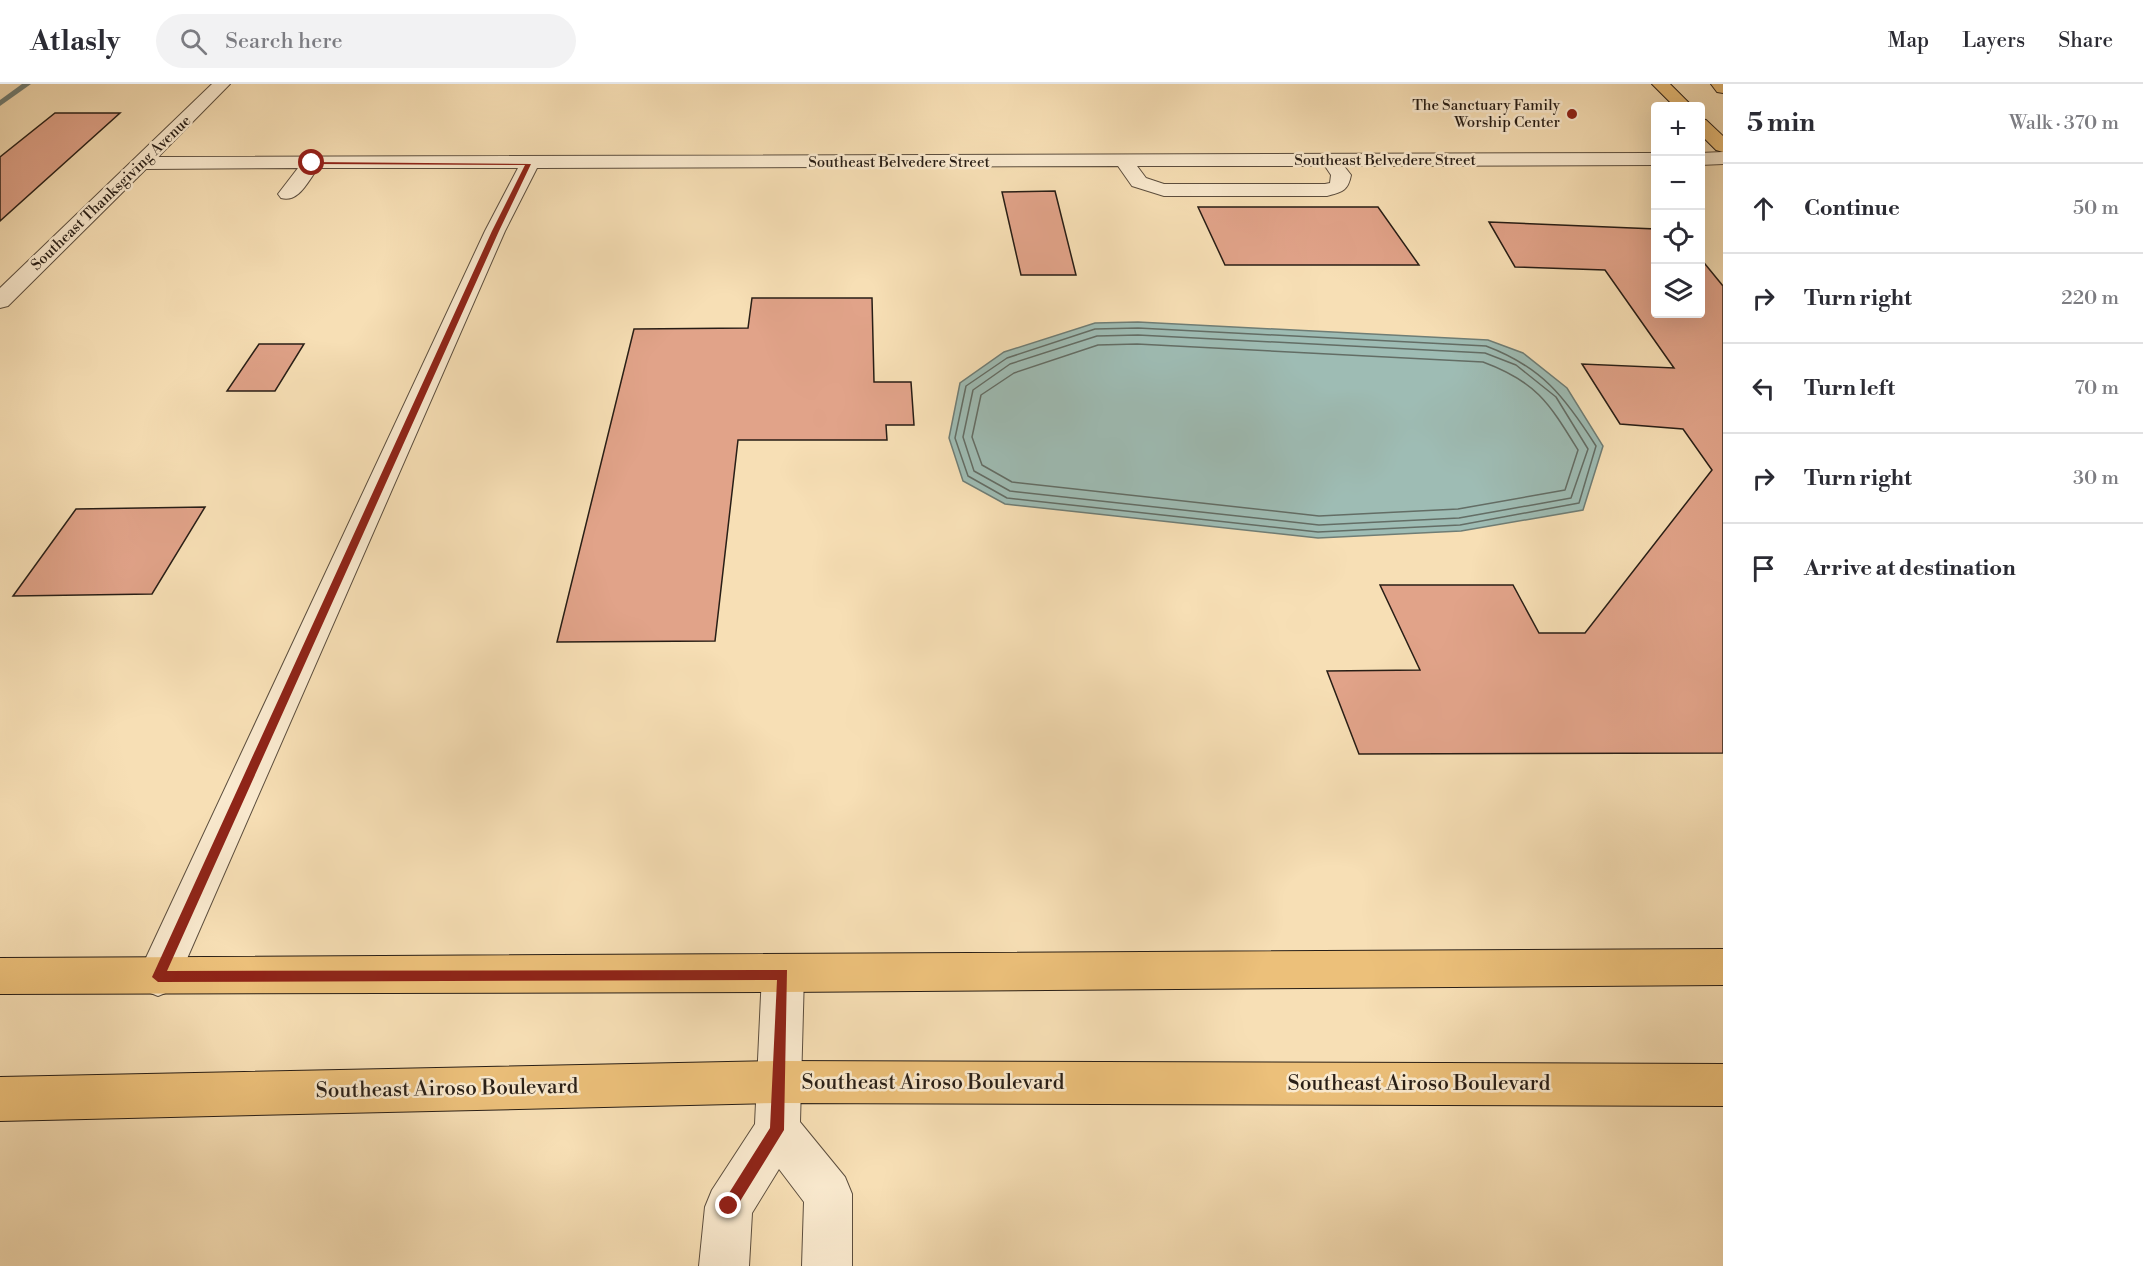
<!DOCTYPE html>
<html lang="en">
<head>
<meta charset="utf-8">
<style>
  :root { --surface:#fff; --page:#f2f2f3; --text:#2b2b33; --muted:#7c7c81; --line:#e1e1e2 }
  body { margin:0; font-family:"Libre Bodoni",serif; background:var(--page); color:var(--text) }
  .controls { position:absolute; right:18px; top:18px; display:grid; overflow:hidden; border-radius:6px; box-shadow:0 6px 24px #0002 }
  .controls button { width:54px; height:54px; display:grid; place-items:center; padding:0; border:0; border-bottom:2px solid var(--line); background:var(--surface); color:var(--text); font:30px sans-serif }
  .stop { position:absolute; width:18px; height:18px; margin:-14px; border:4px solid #8f2418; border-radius:50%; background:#fff }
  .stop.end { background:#8f2418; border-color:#fff; box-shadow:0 2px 6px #0008 }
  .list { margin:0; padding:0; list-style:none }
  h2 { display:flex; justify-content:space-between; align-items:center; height:78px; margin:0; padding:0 24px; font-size:26px }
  h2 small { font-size:20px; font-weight:400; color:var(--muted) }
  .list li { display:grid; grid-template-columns:39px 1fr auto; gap:18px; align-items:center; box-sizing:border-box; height:90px; padding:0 24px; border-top:2px solid var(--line) }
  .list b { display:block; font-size:22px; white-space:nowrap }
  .list em { font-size:20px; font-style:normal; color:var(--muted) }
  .icon { flex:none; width:33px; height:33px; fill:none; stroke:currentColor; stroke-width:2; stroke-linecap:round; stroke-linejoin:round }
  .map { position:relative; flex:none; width:1723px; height:1182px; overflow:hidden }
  header { display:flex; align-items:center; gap:36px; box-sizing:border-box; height:84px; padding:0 30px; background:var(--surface); border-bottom:2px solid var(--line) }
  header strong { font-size:28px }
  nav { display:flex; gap:33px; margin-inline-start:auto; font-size:21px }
  .search { width:420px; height:54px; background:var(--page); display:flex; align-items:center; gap:15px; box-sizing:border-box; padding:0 21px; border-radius:33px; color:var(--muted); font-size:22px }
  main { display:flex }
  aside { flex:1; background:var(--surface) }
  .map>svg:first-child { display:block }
  .water { fill:#9ebcb4; stroke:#6f7d75; stroke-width:1.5 }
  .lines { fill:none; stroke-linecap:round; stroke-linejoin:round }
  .shore { stroke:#636d65; stroke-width:1.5 }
  .stream { fill:#6f7d75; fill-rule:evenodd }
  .building { fill:#e1a389; stroke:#281e16; stroke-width:1.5 }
  .minor-casing { stroke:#5c4e3e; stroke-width:2 }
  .major-casing { stroke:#281e16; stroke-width:2 }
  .minor { fill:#faeacf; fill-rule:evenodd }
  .major { fill:#ecc07a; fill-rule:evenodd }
  .route { fill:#8f2418 }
  .poi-dot { fill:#8f2418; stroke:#faeacf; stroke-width:2 }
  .labels { text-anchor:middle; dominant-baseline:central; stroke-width:5; stroke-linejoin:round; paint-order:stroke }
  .far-poi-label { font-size:15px; fill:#281e16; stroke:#faeacf; text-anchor:end }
  .far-street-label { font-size:15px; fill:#281e16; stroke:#faeacf }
  .near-street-label { font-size:21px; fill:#281e16; stroke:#faeacf }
</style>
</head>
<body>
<header>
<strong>Atlasly</strong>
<div class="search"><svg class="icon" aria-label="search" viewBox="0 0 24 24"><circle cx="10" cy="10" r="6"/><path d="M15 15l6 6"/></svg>Search here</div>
<nav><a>Map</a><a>Layers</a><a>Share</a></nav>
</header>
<main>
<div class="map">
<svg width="1723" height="1182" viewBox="0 0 1723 1182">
  <rect width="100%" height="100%" fill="#f7dfb5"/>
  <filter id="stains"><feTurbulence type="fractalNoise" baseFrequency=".00333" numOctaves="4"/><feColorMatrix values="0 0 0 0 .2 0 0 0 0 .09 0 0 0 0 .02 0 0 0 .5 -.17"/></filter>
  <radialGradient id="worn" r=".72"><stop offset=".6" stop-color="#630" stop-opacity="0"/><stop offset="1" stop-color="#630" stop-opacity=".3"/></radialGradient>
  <!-- water -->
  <path class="water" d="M1138,238L1488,256L1523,269L1567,304L1603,362L1583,426L1461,447L1318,454L1005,420L963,397L949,354L960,299L1004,268L1095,239Z"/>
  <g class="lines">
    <!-- shore -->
    <path class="shore" d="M1138,244L1486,262C1542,283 1565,313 1596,362L1579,419L1460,441L1318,448L1007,414L968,392L955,354L966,302L1007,274L1095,245Z
      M1138,251L1485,269L1516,281L1556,313L1588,365L1571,414L1459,434L1319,441L1010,407L974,387L963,353L973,306L1010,280L1097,252Z
      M1137,260L1483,278C1537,298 1549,319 1578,366L1565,406L1458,425L1319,432L1012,398L982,381L972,353L981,311L1014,289L1098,261Z"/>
    <!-- stream -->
    <path class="stream" d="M22,0H31L0,22V16Z"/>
  </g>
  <!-- building -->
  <path class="building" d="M55,29H120L0,137V73Z
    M1055,107L1076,191H1021L1002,108Z
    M1198,123H1378L1419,181H1225Z
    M1489,138L1656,145V230H1701V175L1723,202V669L1359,670L1327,587L1420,586L1380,501H1513L1539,549H1585L1712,386L1683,345L1620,340L1582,280L1674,284L1605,186L1515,183Z
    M752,214H872L874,298H911L914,341H886L887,356H738L715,557L557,558L634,245L748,244Z
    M259,260H304L275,307H227Z
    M205,423L152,510L13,512L76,425Z"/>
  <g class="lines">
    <defs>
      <path id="minor" d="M212,0H230L158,73L1656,69V81L1344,82L1351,91C1348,107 1342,108 1327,112H1164L1132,102L1118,82L537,84L505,147L179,893L173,906L158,912L143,906L137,893L485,147L518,84H318C308,97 299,119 281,114L278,110L298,84L146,85L8,222L0,224V204ZM1137,82H1325L1331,91L1330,99L1325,100H1164L1146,94Z
        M1723,68V80L1700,81V69Z
        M783,872L798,877L804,890L800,1038L845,1093L852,1110V1182H802L804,1118L779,1085L752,1129L749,1182H699L705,1123L712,1106L755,1040L762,890L768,877Z"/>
      <path id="major" d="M1652,0H1670L1692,22H1674Z
        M1711,0H1723V9L1717,8Z
        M1700,35L1706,36L1723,52V68L1716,66L1700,50Z
        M1723,865V901L783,908L0,910V874Z
        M778,977L1723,980V1022L778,1019L0,1037V993Z"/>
    </defs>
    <!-- minor casing -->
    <use href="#minor" class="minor-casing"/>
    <!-- major casing -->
    <use href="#major" class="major-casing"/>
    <!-- minor -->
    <use href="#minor" class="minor"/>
    <!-- major -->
    <use href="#major" class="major"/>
  </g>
  <!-- route -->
  <path class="route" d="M312,78L531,80L499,147L167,887L787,886L784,1046L734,1127L729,1129L724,1127V1117L770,1044L777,896L158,898L152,893L492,147L525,81L310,80Z"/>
  <!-- markers -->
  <circle class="poi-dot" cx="1572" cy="30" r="6"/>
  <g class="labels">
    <!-- far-poi labels -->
    <g class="far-poi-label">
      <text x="1560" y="21">The Sanctuary Family<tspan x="1560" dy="17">Worship Center</tspan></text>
    </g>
    <!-- far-street labels -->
    <g class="far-street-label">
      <text x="1385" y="76">Southeast Belvedere Street</text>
      <text x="899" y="78">Southeast Belvedere Street</text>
      <text transform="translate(111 109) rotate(-44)">Southeast Thanksgiving Avenue</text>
    </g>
    <!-- near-street labels -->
    <g class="near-street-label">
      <text x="933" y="999">Southeast Airoso Boulevard</text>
      <text x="1419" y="1000">Southeast Airoso Boulevard</text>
      <text transform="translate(447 1005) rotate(-1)">Southeast Airoso Boulevard</text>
    </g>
  </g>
  <rect width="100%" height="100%" filter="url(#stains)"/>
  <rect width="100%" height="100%" fill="url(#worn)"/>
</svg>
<div class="controls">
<button>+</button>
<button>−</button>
<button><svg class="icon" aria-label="locate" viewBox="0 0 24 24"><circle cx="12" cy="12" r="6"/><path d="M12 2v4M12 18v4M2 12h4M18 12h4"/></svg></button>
<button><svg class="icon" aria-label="layers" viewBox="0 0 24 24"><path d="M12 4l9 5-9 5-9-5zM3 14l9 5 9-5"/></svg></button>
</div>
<div class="stop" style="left:312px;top:79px"></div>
<div class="stop end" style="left:729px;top:1122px"></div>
</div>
<aside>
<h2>5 min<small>Walk · 370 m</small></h2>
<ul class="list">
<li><svg class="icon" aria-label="ahead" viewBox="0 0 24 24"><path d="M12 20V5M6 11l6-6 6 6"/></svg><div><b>Continue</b></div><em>50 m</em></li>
<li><svg class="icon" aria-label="right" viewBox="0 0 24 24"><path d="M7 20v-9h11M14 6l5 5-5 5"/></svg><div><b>Turn right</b></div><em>220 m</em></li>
<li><svg class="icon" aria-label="left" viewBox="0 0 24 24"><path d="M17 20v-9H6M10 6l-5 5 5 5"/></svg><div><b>Turn left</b></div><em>70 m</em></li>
<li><svg class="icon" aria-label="right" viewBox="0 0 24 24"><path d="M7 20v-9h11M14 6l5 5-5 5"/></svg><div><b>Turn right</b></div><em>30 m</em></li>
<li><svg class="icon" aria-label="arrive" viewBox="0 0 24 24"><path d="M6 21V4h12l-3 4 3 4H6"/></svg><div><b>Arrive at destination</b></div></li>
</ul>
</aside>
</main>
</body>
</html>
